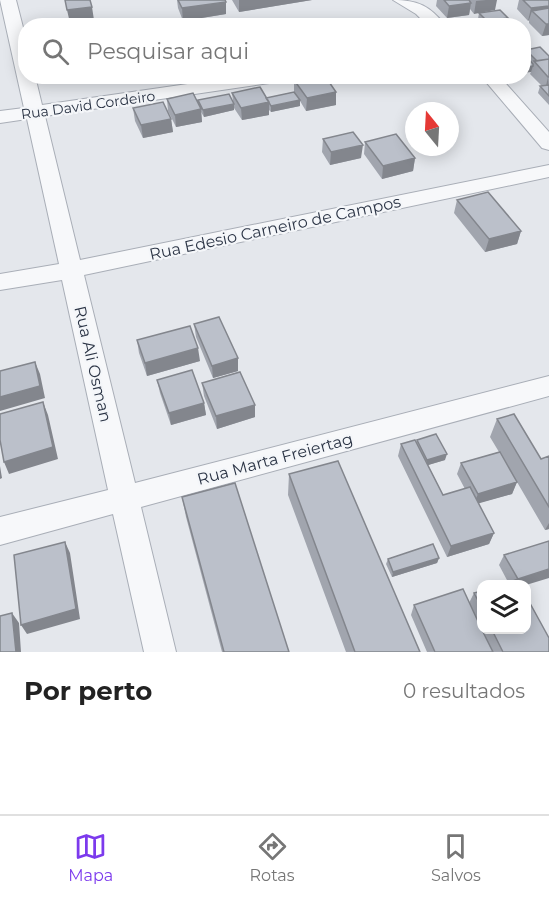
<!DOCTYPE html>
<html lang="pt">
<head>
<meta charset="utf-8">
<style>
  :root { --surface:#fff; --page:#f2f2f2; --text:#222; --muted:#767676; --line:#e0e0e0; --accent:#7c3aed }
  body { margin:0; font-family:Montserrat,sans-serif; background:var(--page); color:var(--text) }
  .controls { position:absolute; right:18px; bottom:18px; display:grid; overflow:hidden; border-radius:12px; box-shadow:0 3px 15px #0003 }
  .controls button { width:54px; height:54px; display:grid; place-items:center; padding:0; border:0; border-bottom:2px solid var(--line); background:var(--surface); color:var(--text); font:30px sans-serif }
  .compass { position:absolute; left:405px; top:102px; width:54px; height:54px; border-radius:50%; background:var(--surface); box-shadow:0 3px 15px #0003; rotate:342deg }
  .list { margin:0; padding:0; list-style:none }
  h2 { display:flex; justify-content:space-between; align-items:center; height:78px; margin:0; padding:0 24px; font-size:26px }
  h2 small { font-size:20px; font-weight:400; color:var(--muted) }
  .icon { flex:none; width:33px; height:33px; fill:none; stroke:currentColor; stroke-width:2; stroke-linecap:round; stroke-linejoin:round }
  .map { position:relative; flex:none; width:549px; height:652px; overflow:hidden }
  .search { position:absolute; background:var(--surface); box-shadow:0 3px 15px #0003; left:18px; right:18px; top:18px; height:66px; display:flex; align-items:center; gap:15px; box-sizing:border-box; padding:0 21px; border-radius:24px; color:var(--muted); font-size:22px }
  .sheet { height:162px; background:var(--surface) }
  nav { display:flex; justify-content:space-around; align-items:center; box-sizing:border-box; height:84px; border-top:2px solid var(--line); background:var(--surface); font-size:16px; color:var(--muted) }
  nav a { display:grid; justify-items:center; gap:3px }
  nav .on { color:var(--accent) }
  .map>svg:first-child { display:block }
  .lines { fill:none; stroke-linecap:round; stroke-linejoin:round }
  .street-casing { stroke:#a9aeb7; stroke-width:2 }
  .street { fill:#f7f8fa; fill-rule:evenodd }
  .wall { fill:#a1a5ae }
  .shaded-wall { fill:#83868d }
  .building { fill:#bbc0ca; stroke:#83868d; stroke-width:1.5 }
  .labels { text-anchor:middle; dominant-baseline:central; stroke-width:4.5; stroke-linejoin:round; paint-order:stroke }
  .far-street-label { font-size:14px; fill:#2b3445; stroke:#f4f6f9 }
  .street-label { font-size:16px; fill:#2b3445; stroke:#f4f6f9 }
</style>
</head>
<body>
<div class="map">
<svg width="549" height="652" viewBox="0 0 549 652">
  <rect width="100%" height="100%" fill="#e4e7ec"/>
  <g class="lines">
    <defs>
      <path id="street" d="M0,0H16L26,39V76H35L42,105L243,76H291L283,81L45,116L80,260L549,165V177L84,275L135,483L549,376V396L141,507L176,652H144L113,514L0,545V517L108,490L62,280L0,290V274L59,264L27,119L0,123V111L24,108Z
        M393,0C418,0 430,6 446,26H428L416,14Z
        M481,76H499L549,132V150L542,148Z"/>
    </defs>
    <!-- street casing -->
    <use href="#street" class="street-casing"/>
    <!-- street -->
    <use href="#street" class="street"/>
  </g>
  <!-- wall -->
  <path class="wall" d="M177,0H225L226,14L183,21L178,8Z
    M232,0H312L239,12Z
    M437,0H497L474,14L470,9L469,15L447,18L436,6Z
    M519,0H549V35L542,36L529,23V20L528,21L517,9Z
    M479,13L506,25L480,26L483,25L478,19Z
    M526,50L549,56V105L538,93L540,86H542L530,74L531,72L525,56Z
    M294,80L336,92V105L306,111L300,101V106L271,112L269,110V115L242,120L234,108V110L204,117L201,112L202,122L176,127L168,111L167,99L198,104V100L233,101L232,93L266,98L294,92Z
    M133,108L171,119L173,132L143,138L135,121Z
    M323,139L361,158L330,165L322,152Z
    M365,142L415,158L413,171L382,179L364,154Z
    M457,200L521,231L517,244L485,252L454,213Z
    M194,324L238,358V371L213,378L196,337Z
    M137,340L200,361L147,376L139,353Z
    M157,380L204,403L206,415L171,425L160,393Z
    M202,383L255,405V417L217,429L204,396Z
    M497,419L541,459L549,456V529L545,530L517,482L512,494L478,503L494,533L489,544L447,557L398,456L401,444L416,442L417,440L445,460L428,465L443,495L465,489L457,474L461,463L499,452L490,437Z
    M289,474L420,652H346L288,495Z
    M182,497L289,652H222L186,517Z
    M504,555L526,585L508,582L499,565Z
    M439,558L437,563L392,577L386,564L388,559Z
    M482,591V630H526L549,652H427L411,615L414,605L469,603L474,593Z"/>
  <!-- shaded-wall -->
  <path class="shaded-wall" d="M239,0H312L239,12Z
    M486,0H497L495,10L474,14L476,1Z
    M226,2V14L183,21L182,8Z
    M471,3L469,15L447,18L449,6Z
    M549,6V17L532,11L529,20L528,21L531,8Z
    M92,7L94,20L70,23L67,10Z
    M508,18L506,25L486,26L487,21Z
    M546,24H549V35L542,36Z
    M533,66L531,72L524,73V67Z
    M354,76H361L360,80L354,81Z
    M548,77L549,89L545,90Z
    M336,92V105L306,111L307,98Z
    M300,100V106L271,112V106Z
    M269,102V115L242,120L241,108Z
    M234,104V110L204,117L203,110Z
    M201,109L202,122L176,127L175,115Z
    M171,119L173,132L143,138L141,125Z
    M363,145L361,158L330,165L331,152Z
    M415,158L413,171L382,179L383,166Z
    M521,231L517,244L485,252L489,239Z
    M198,348L200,361L147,376L145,363Z
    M238,358V371L213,378L212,366Z
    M35,362L40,374L45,398L0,411V397Z
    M43,402L48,415L58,459L9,474L4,462Z
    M204,403L206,415L171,425L169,413Z
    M255,405V417L217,429L216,416Z
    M447,454L445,460L425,466L427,460Z
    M0,466L2,478L0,479Z
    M517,482L512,494L473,505L478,494Z
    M549,523V529L545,530Z
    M494,533L489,544L447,557L451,546Z
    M65,542L70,553L80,619L27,634L21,625Z
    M439,558L437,563L392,577L393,572Z
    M549,569V578L526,585H515L518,579Z
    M12,613L19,623L21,652H16Z"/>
  <!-- building -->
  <path class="building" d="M65,0H90L92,7L67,10Z
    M178,0H225L226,2L182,8Z
    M444,0H469L471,3L449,6Z
    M523,0H549V6L531,8Z
    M549,8V24H546L532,11Z
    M500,10L508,18L487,21L479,13Z
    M493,23L495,26H480Z
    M540,47L549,56V59L537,61L526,50Z
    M527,57L533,64V66L524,67V58Z
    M549,59V77H548L534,61Z
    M311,76H325L336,92L307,98L294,80Z
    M549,85V96L540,86Z
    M260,87L269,102L241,108L232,93Z
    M294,92L300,100L271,106L266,98Z
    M193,93L201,109L175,115L167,99Z
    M229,94L234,104L203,110L198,100Z
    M163,102L171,119L141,125L133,108Z
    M353,132L363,145L331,152L323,139Z
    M396,134L415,158L383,166L365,142Z
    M488,192L521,231L489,239L457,200Z
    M219,317L238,358L212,366L194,324Z
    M190,326L198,348L145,363L137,340Z
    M35,362L40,386L0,397V371Z
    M192,370L204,403L169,413L157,380Z
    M240,372L255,405L216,416L202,383Z
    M43,402L53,447L4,462L0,440V414Z
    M514,414L541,459L549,456V507L497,419Z
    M436,434L447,454L427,460L417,440Z
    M415,440L443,495L470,487L494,533L451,546L401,444Z
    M500,452L517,482L478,494L461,463Z
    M338,461L420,652H355L289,474Z
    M235,483L289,652H224L182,497Z
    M549,541V569L518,579L520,585H502L518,579L504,555Z
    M65,542L76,609L21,625L14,555Z
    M433,544L439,558L393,572L388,559Z
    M463,589L482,630L493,652H435L414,605Z
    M482,591V608L474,593Z
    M526,596L549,638V652H503L492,630H526Z
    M12,613L16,652H0V616Z"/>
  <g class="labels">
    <!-- far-street labels -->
    <g class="far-street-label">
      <text transform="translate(88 105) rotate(-8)">Rua David Cordeiro</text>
    </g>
    <!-- street labels -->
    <g class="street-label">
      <text transform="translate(275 228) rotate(-12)">Rua Edesio Carneiro de Campos</text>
      <text transform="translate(93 364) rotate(77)">Rua Ali Osman</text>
      <text transform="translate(275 459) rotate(-15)">Rua Marta Freiertag</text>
    </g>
  </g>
</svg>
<div class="controls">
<button><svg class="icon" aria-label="layers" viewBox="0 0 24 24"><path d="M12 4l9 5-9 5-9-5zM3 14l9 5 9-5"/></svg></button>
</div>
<svg class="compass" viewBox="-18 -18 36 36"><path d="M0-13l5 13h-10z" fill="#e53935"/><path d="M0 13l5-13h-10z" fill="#767676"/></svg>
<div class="search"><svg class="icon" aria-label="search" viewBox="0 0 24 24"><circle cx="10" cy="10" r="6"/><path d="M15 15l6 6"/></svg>Pesquisar aqui</div>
</div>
<section class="sheet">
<h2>Por perto<small>0 resultados</small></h2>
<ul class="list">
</ul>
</section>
<nav>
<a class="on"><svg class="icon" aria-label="map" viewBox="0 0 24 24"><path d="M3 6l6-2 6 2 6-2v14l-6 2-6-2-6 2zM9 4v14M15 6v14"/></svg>Mapa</a>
<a><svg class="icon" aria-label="directions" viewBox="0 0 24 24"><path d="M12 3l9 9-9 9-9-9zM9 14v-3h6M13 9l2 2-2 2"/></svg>Rotas</a>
<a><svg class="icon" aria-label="saved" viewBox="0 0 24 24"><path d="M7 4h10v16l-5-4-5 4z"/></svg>Salvos</a>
</nav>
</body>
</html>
